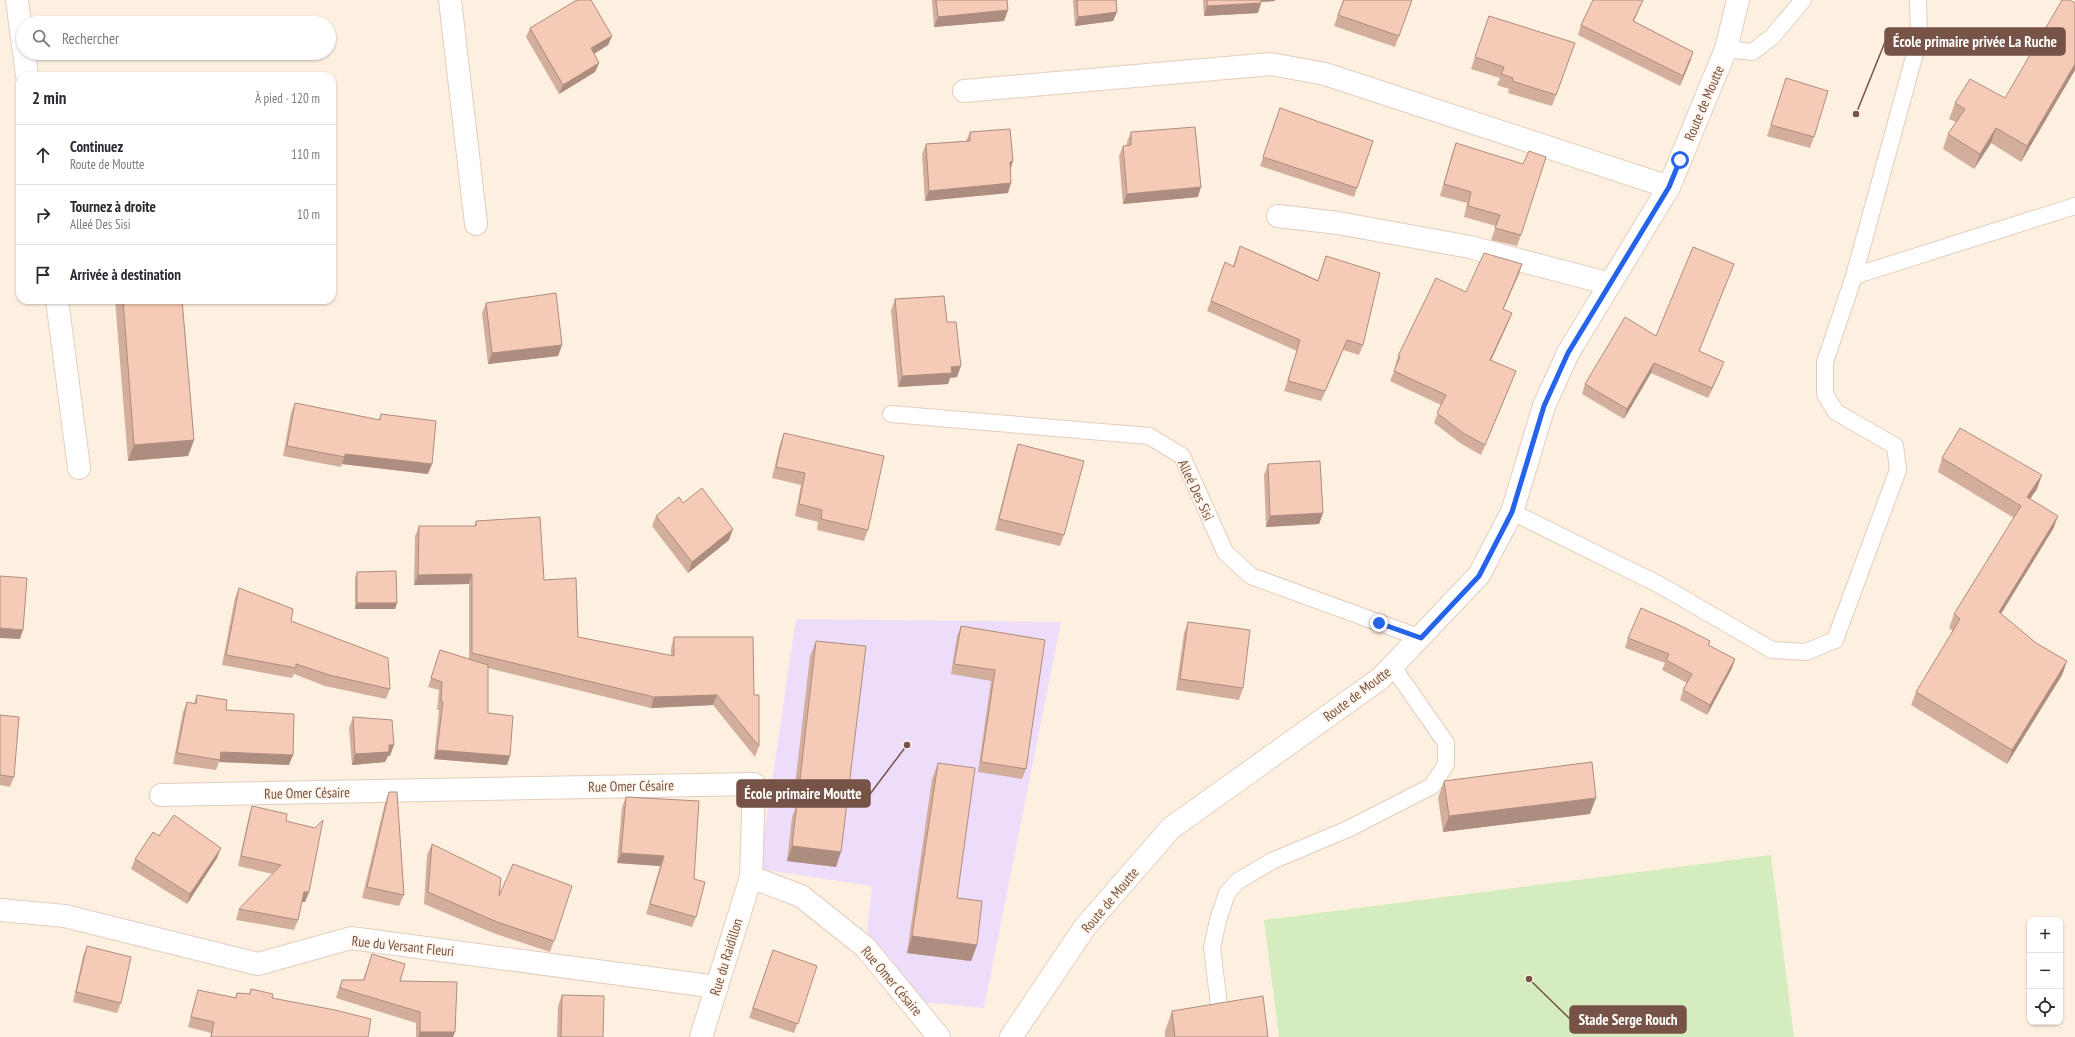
<!DOCTYPE html>
<html lang="fr">
<head>
<meta charset="utf-8">
<style>
  :root { --surface:#fff; --page:#f7f7f7; --text:#2b2b33; --muted:#7c7c81; --line:#e1e1e2 }
  body { margin:0; font-family:"PT Sans Narrow",sans-serif; background:var(--page); color:var(--text) }
  .controls { position:absolute; right:12px; bottom:12px; display:grid; overflow:hidden; border-radius:8px; box-shadow:0 1px 3px #0004 }
  .controls button { width:36px; height:36px; display:grid; place-items:center; padding:0; border:0; border-bottom:1px solid var(--line); background:var(--surface); color:var(--text); font:20px sans-serif }
  .stop { position:absolute; width:12px; height:12px; margin:-9px; border:3px solid #2563eb; border-radius:50%; background:#fff }
  .stop.end { background:#2563eb; border-color:#fff; box-shadow:0 1px 4px #0008 }
  .list { margin:0; padding:0; list-style:none }
  h2 { display:flex; justify-content:space-between; align-items:center; height:52px; margin:0; padding:0 16px; font-size:17px }
  h2 small { font-size:13px; font-weight:400; color:var(--muted) }
  .list li { display:grid; grid-template-columns:26px 1fr auto; gap:12px; align-items:center; box-sizing:border-box; height:60px; padding:0 16px; border-top:1px solid var(--line) }
  .list b { display:block; font-size:15px; white-space:nowrap }
  .list p { margin:0; font-size:13px; white-space:nowrap; color:var(--muted) }
  .list em { font-size:13px; font-style:normal; color:var(--muted) }
  .icon { flex:none; width:22px; height:22px; fill:none; stroke:currentColor; stroke-width:2; stroke-linecap:round; stroke-linejoin:round }
  .map { position:relative; flex:none; width:2075px; height:1037px; overflow:hidden }
  .search { position:absolute; background:var(--surface); box-shadow:0 1px 3px #0004; left:16px; top:16px; width:320px; height:44px; display:flex; align-items:center; gap:10px; box-sizing:border-box; padding:0 14px; border-radius:22px; color:var(--muted); font-size:15px }
  .panel { position:absolute; background:var(--surface); box-shadow:0 1px 3px #0004; left:16px; top:72px; width:320px; height:232px; border-radius:12px }
  .map>svg:first-child { display:block }
  .education { fill:#edddfa }
  .green { fill:#d4ecbe }
  .lines { fill:none; stroke-linecap:round; stroke-linejoin:round }
  .service-casing { stroke:#e4cdbe; stroke-width:18 }
  .minor-casing { stroke:#e4cdbe; stroke-width:24 }
  .tertiary-casing { stroke:#e4cdbe; stroke-width:24 }
  .service { stroke:#fff; stroke-width:16 }
  .minor { stroke:#fff; stroke-width:22 }
  .tertiary { stroke:#fff; stroke-width:22 }
  .wall { fill:#d3ae9d }
  .shaded-wall { fill:#ac8d7f }
  .building { fill:#f5cab6; stroke:#ac8d7f }
  .route { stroke:#2563eb; stroke-width:5 }
  .labels { text-anchor:middle; dominant-baseline:central; stroke-width:3; stroke-linejoin:round; paint-order:stroke }
  .street-label { font-size:14px; fill:#765346; stroke:#fff4e8 }
  .leader { fill:none; stroke:#765346; stroke-width:1.5 }
  .callout-dot { fill:#765346; stroke:#fff4e8; stroke-width:1.5 }
  .callout { fill:#765346; stroke:#765346; stroke-width:1.5 }
  .callout-label { font-size:15px; text-anchor:middle; font-weight:bold; fill:#fff }
</style>
</head>
<body>
<div class="map">
<svg width="2075" height="1037" viewBox="0 0 2075 1037">
  <rect width="100%" height="100%" fill="#fef0e0"/>
  <!-- education -->
  <path class="education" d="M796,619L1061,622L984,1008L921,1002L867,932L872,886L759,869Z"/>
  <!-- green -->
  <path class="green" d="M1771,855L1794,1037H1279L1264,920Z"/>
  <g class="lines">
    <defs>
      <path id="service" d="M1726,49L1752,52L1772,37L1803,0
        M1854,276L2075,206
        M891,414L1149,436L1182,456L1225,552L1251,576L1421,638
        M1512,512L1660,585L1772,650L1806,652L1835,640L1898,470L1895,446L1836,412L1825,394V362L1854,276L1919,39L1918,0
        M1219,1005L1212,948L1218,920L1227,893L1238,881L1272,861L1348,829L1432,786L1446,764V743L1393,667"/>
      <path id="minor" d="M17,0L23,46
        M450,0L476,224
        M24,53L27,76
        M964,91L1271,64L1325,74L1669,187
        M1278,216L1338,223L1470,247L1610,284
        M57,300L79,468
        M161,795L754,784L751,877L801,896L865,947L939,1037
        M0,910L65,916L258,964L351,938L717,987
        M701,1037L751,877"/>
      <path id="tertiary" d="M1011,1037L1085,927L1171,828L1381,678L1479,575L1512,512L1544,406L1568,353L1669,187L1726,49L1738,0"/>
    </defs>
    <!-- service casing -->
    <use href="#service" class="service-casing"/>
    <!-- minor casing -->
    <use href="#minor" class="minor-casing"/>
    <!-- tertiary casing -->
    <use href="#tertiary" class="tertiary-casing"/>
    <!-- service -->
    <use href="#service" class="service"/>
    <!-- minor -->
    <use href="#minor" class="minor"/>
    <!-- tertiary -->
    <use href="#tertiary" class="tertiary"/>
  </g>
  <!-- wall -->
  <path class="wall" d="M932,0H1007L1008,10L1004,21L934,27Z
    M1073,0H1116L1117,12L1113,21L1075,26Z
    M1203,0H1275V1L1261,2V3L1258,13L1204,16Z
    M1343,0H1412L1395,47L1334,26Z
    M1643,0L1634,21L1693,52L1680,86L1578,35L1581,25Z
    M1489,16L1575,43L1552,106L1508,93L1509,89L1497,85L1500,78L1471,69Z
    M530,28L612,36L608,45L594,54L599,63L595,72L559,94L526,37Z
    M2075,70L2021,162L1991,143L1974,169L1943,149L1948,134L1956,122L1949,119L1955,103L2005,98Z
    M1786,78L1814,137L1810,148L1767,136Z
    M1280,108L1373,141L1354,197L1260,166Z
    M970,132L1013,161L1010,170L1008,193L925,201L922,154L926,144L966,141Z
    M1131,132L1198,197L1123,204L1119,156L1123,146H1127V142Z
    M1456,143L1521,235L1517,246L1491,240L1496,226L1464,217L1467,203L1440,196L1452,154Z
    M1240,246L1318,280L1326,256L1363,345L1359,355L1343,350L1321,401L1284,391L1297,351L1207,311L1225,262L1233,266Z
    M1522,264L1503,309L1508,323L1491,361L1512,381L1481,455L1460,443L1434,423L1441,405L1390,381L1396,366H1395L1398,356L1466,292Z
    M1734,264L1699,351L1720,372L1708,398L1651,373L1624,419L1582,394L1585,384L1656,336Z
    M895,299L947,322L957,377L950,378L948,384L898,387L891,310Z
    M115,300H182L194,440L188,456L128,461Z
    M486,303L562,345L558,356L488,364L482,313Z
    M295,403L379,420L381,414L428,474L342,464L341,467L283,456L291,413Z
    M784,433L868,530L864,541L817,530L818,522L795,516L801,485L772,478L780,444Z
    M1018,444L1064,535L1060,546L995,530L1014,456Z
    M1942,458L2037,489L2030,499L2058,516L2053,529L2001,614L2036,643L2067,661L2062,675L2007,764L1911,705L1916,692L1953,631L1949,628L1954,614L2014,518L1938,472Z
    M1268,464L1323,513L1319,524L1266,527L1264,475Z
    M683,503L729,540L688,573L652,526L656,516Z
    M476,521L544,580L578,637L671,656V648L674,637L754,695L759,746L755,757L713,705L651,708L488,668V713L510,756L507,765L434,759L439,710H437L439,690L428,687L440,650L469,659V584L414,585L415,536L419,526H474Z
    M357,572L397,603L395,609H355V578Z
    M239,588L291,621L390,689L386,699L325,686L294,674L292,678L222,665L235,598Z
    M1188,622L1243,688L1239,700L1176,690L1184,633Z
    M961,626L1045,640L1026,769L1022,779L978,772L991,681L951,674L957,636Z
    M1628,638L1710,641L1708,645L1735,659L1732,668L1707,715L1680,700L1683,690L1687,683L1662,670L1665,663L1625,648Z
    M816,641L836,867L787,861L792,817L797,804L793,803L810,656Z
    M197,695L226,710L289,765L219,762L216,770L173,764L183,712L187,702L194,703Z
    M0,715L14,777L10,787L0,785Z
    M353,717L390,756H388L385,762L352,765L349,728Z
    M938,763L957,898L977,945L971,961L907,953L932,779Z
    M1444,781L1590,814L1443,832L1438,798Z
    M389,792L404,895L399,906L362,898L385,803Z
    M626,797L694,879L696,917L692,927L646,914L660,866L617,863L622,807Z
    M252,806L286,821L309,892L305,902H302L298,920L294,930L236,920L239,909L273,874L238,866L249,816Z
    M159,836L217,858L187,904L131,869L135,859Z
    M432,844L499,896L554,941L550,952L493,933L424,904L427,855Z
    M87,946L121,1003L117,1013L73,1002L83,956Z
    M773,950L817,966L794,1033L749,1018Z
    M372,954L400,981L453,1037H416V1023L336,998L338,991L342,980H363Z
    M251,989L272,998L368,1037H210L211,1033L188,1027L195,1000L198,990L235,998L237,993L249,994Z
    M562,995L603,1037H557L558,1006Z
    M1172,1011L1268,1037H1165V1031Z"/>
  <!-- shaded-wall -->
  <path class="shaded-wall" d="M1257,0H1275V1L1257,2Z
    M1643,0L1640,7L1629,31L1633,21Z
    M1261,3L1258,13L1204,16L1207,6Z
    M1008,10L1004,21L934,27L938,17Z
    M1117,12L1113,21L1075,26L1078,17Z
    M612,36L608,45L587,58L591,48Z
    M1693,52L1690,62L1680,86L1683,76Z
    M599,63L595,72L559,94L563,85Z
    M2075,64V70L2021,162L2027,146Z
    M1996,128L1991,143L1974,169L1980,154Z
    M1013,161L1010,171V162Z
    M1011,183L1008,193L925,201L929,191Z
    M1201,187L1198,197L1123,204L1127,194Z
    M1522,264L1519,274L1499,319L1503,309Z
    M1512,313L1508,323L1486,370L1490,360Z
    M1347,340L1343,350L1321,401L1325,391Z
    M562,345L558,356L488,364L492,353Z
    M1724,362L1720,372L1708,398L1712,388Z
    M1654,363L1651,373L1624,419L1627,409Z
    M961,366L957,377L950,378L948,384L898,387L902,376L951,367Z
    M1516,371L1512,381L1481,455L1485,445Z
    M194,440L188,456L128,461L134,445Z
    M345,454L432,464L428,474L342,464Z
    M2042,475L2037,489L2022,510L2027,497Z
    M1323,513L1319,524L1266,527L1270,516Z
    M2058,516L2053,529L1994,625L1999,612Z
    M733,529L729,540L688,573L692,562Z
    M472,574L469,584L414,585L418,575Z
    M357,603H397L395,609H355Z
    M0,628L23,630L20,639L0,638Z
    M1735,659L1732,668L1707,715L1710,705Z
    M2067,661L2062,675L2007,764L2012,750Z
    M717,695L713,705L651,708L654,697Z
    M389,745H394L390,756H388L385,762L352,765L355,754Z
    M437,750L510,756L507,765L434,759Z
    M221,752L293,755L289,765L219,762Z
    M1596,798L1590,814L1443,832L1449,816Z
    M792,846L841,852L836,867L787,861Z
    M221,848L217,858L187,904L190,894Z
    M621,853L664,856L660,866L617,863Z
    M304,892H309L305,902H300Z
    M912,936L977,945L971,961L907,953Z
    M420,1032H455L453,1037H418Z"/>
  <!-- building -->
  <path class="building" d="M577,0H591L612,36L591,48L599,63L563,85L530,28Z
    M936,0H1007L1008,10L938,17Z
    M1077,0H1116L1117,12L1078,17Z
    M1207,0H1261V3L1207,6Z
    M1344,0H1412L1399,36L1338,15Z
    M1593,0H1643L1633,21L1693,52L1683,76L1581,25Z
    M2062,0H2070L2075,3V64L2027,146L1996,128L1980,154L1948,134L1965,109L1955,103L1970,79L2005,98Z
    M1489,16L1575,43L1556,95L1512,81L1513,78L1501,74L1504,67L1475,57Z
    M1786,78L1828,91L1814,137L1771,125Z
    M1280,108L1373,141L1357,188L1263,157Z
    M1195,127L1201,187L1127,194L1123,146L1131,145V132Z
    M1010,129L1013,161L1010,162L1011,183L929,191L926,144L970,141V132Z
    M1456,143L1523,164L1529,151L1546,157L1521,235L1495,228L1500,215L1468,206L1471,192L1444,184Z
    M1240,246L1318,281L1326,256L1380,273L1363,345L1347,340L1325,391L1288,381L1300,340L1211,301L1225,262L1234,267Z
    M1693,247L1734,264L1699,351L1724,362L1712,388L1654,363L1627,409L1585,384L1625,317L1656,336Z
    M1484,253L1522,264L1503,309L1512,313L1490,360L1516,371L1485,445L1463,433L1437,413L1446,395L1394,371L1400,357L1398,356L1436,278L1466,292Z
    M556,293L562,345L492,353L486,303Z
    M944,296L947,322H956L961,366L951,367L952,373L902,376L895,299Z
    M123,300H182L194,440L134,445Z
    M295,403L380,420L381,414L436,421L432,464L345,454V457L287,446Z
    M1960,428L2042,475L2027,497L2058,516L1999,612L2036,643L2067,661L2012,750L1916,692L1960,619L1954,614L2021,506L1942,458Z
    M784,433L884,456L868,530L821,519L822,510L799,504L805,473L776,467Z
    M1018,444L1084,461L1064,535L999,519Z
    M1320,461L1323,513L1270,516L1268,464Z
    M702,488L733,529L692,562L656,516L679,497L683,503Z
    M540,517L544,580L576,578L578,637L674,656V637H753L754,695H759V746L717,695L654,697L472,653V574L418,575L419,526H476V521Z
    M396,571L397,603H357V572Z
    M0,576L27,578L23,630L0,628Z
    M239,588L293,609L291,621L388,658L390,689L329,675L296,664V668L226,655Z
    M1641,608L1679,625L1710,641L1708,645L1735,659L1710,705L1683,690L1692,674L1666,660L1669,654L1628,638Z
    M1188,622L1250,630L1243,688L1180,679Z
    M961,626L1045,640L1026,769L981,762L995,670L954,664Z
    M816,641L866,646L841,852L792,846L797,802L813,803L815,792L799,788Z
    M440,650L488,665V713L513,716L510,756L437,750L443,702L441,701L442,682L431,678Z
    M197,695L227,700L226,710L294,714L293,755L221,752L220,760L177,753L187,702L196,704Z
    M0,715L19,717L14,777L0,775Z
    M353,717L392,720L394,745H389V752L355,754Z
    M1592,762L1596,798L1449,816L1444,781Z
    M938,763L975,768L957,898L982,901L977,945L912,936Z
    M389,792H397L404,895L367,887Z
    M626,797L699,801L694,879L705,882L696,917L650,904L664,856L621,853Z
    M252,806L287,814L286,821L315,828L323,820L309,892H304L298,920L239,909L281,865L241,856Z
    M174,815L221,848L190,894L135,859L153,832L159,836Z
    M432,844L501,878L499,896L513,864L572,886L554,941L497,922L428,892Z
    M87,946L131,957L121,1003L76,992Z
    M773,950L817,966L798,1024L753,1008Z
    M372,954L405,964L400,981L457,982L455,1032H420V1012L340,988L342,980H364Z
    M251,989L273,994L272,998L335,1010L371,1019L368,1037H211L214,1022L191,1017L198,990L236,998L237,993L250,994Z
    M562,995L604,996L603,1037H561Z
    M1263,996L1268,1037H1175L1172,1011Z"/>
  <g class="lines">
    <!-- route -->
    <path class="route" d="M1379,623L1421,638L1479,576L1512,512L1544,406L1568,353L1669,187L1680,160"/>
  </g>
  <g class="labels">
    <!-- street labels -->
    <g class="street-label">
      <text transform="translate(1704 103) rotate(-67)">Route de Moutte</text>
      <text transform="translate(1196 490) rotate(65)">Alleé Des Sisi</text>
      <text transform="translate(1357 694) rotate(-37)">Route de Moutte</text>
      <text transform="translate(631 786) rotate(-1)">Rue Omer Césaire</text>
      <text transform="translate(307 793) rotate(-1)">Rue Omer Césaire</text>
      <text transform="translate(1110 900) rotate(-50)">Route de Moutte</text>
      <text transform="translate(403 946) rotate(6)">Rue du Versant Fleuri</text>
      <text transform="translate(726 957) rotate(-73)">Rue du Raidillon</text>
      <text transform="translate(892 981) rotate(50)">Rue Omer Césaire</text>
    </g>
  </g>
  <!-- callouts -->
  <path class="leader" d="M1856 114L1885 42M907 745L870 794M1529 979L1570 1019"/>
  <g class="callout-dot">
    <circle cx="1856" cy="114" r="4"/>
    <circle cx="907" cy="745" r="4"/>
    <circle cx="1529" cy="979" r="4"/>
  </g>
  <g class="callout">
    <rect x="1885" y="28" width="180" height="27" rx="4"/>
    <rect x="737" y="780" width="133" height="27" rx="4"/>
    <rect x="1570" y="1006" width="116" height="27" rx="4"/>
  </g>
  <g class="callout-label">
    <text x="1975" y="47">École primaire privée La Ruche</text>
    <text x="803" y="799">École primaire Moutte</text>
    <text x="1628" y="1025">Stade Serge Rouch</text>
  </g>
</svg>
<div class="controls">
<button>+</button>
<button>−</button>
<button><svg class="icon" aria-label="locate" viewBox="0 0 24 24"><circle cx="12" cy="12" r="6"/><path d="M12 2v4M12 18v4M2 12h4M18 12h4"/></svg></button>
</div>
<div class="stop" style="left:1680px;top:160px"></div>
<div class="stop end" style="left:1379px;top:623px"></div>
<div class="search"><svg class="icon" aria-label="search" viewBox="0 0 24 24"><circle cx="10" cy="10" r="6"/><path d="M15 15l6 6"/></svg>Rechercher</div>
<section class="panel">
<h2>2 min<small>À pied · 120 m</small></h2>
<ul class="list">
<li><svg class="icon" aria-label="ahead" viewBox="0 0 24 24"><path d="M12 20V5M6 11l6-6 6 6"/></svg><div><b>Continuez</b><p>Route de Moutte</p></div><em>110 m</em></li>
<li><svg class="icon" aria-label="right" viewBox="0 0 24 24"><path d="M7 20v-9h11M14 6l5 5-5 5"/></svg><div><b>Tournez à droite</b><p>Alleé Des Sisi</p></div><em>10 m</em></li>
<li><svg class="icon" aria-label="arrive" viewBox="0 0 24 24"><path d="M6 21V4h12l-3 4 3 4H6"/></svg><div><b>Arrivée à destination</b></div></li>
</ul>
</section>
</div>
</body>
</html>
